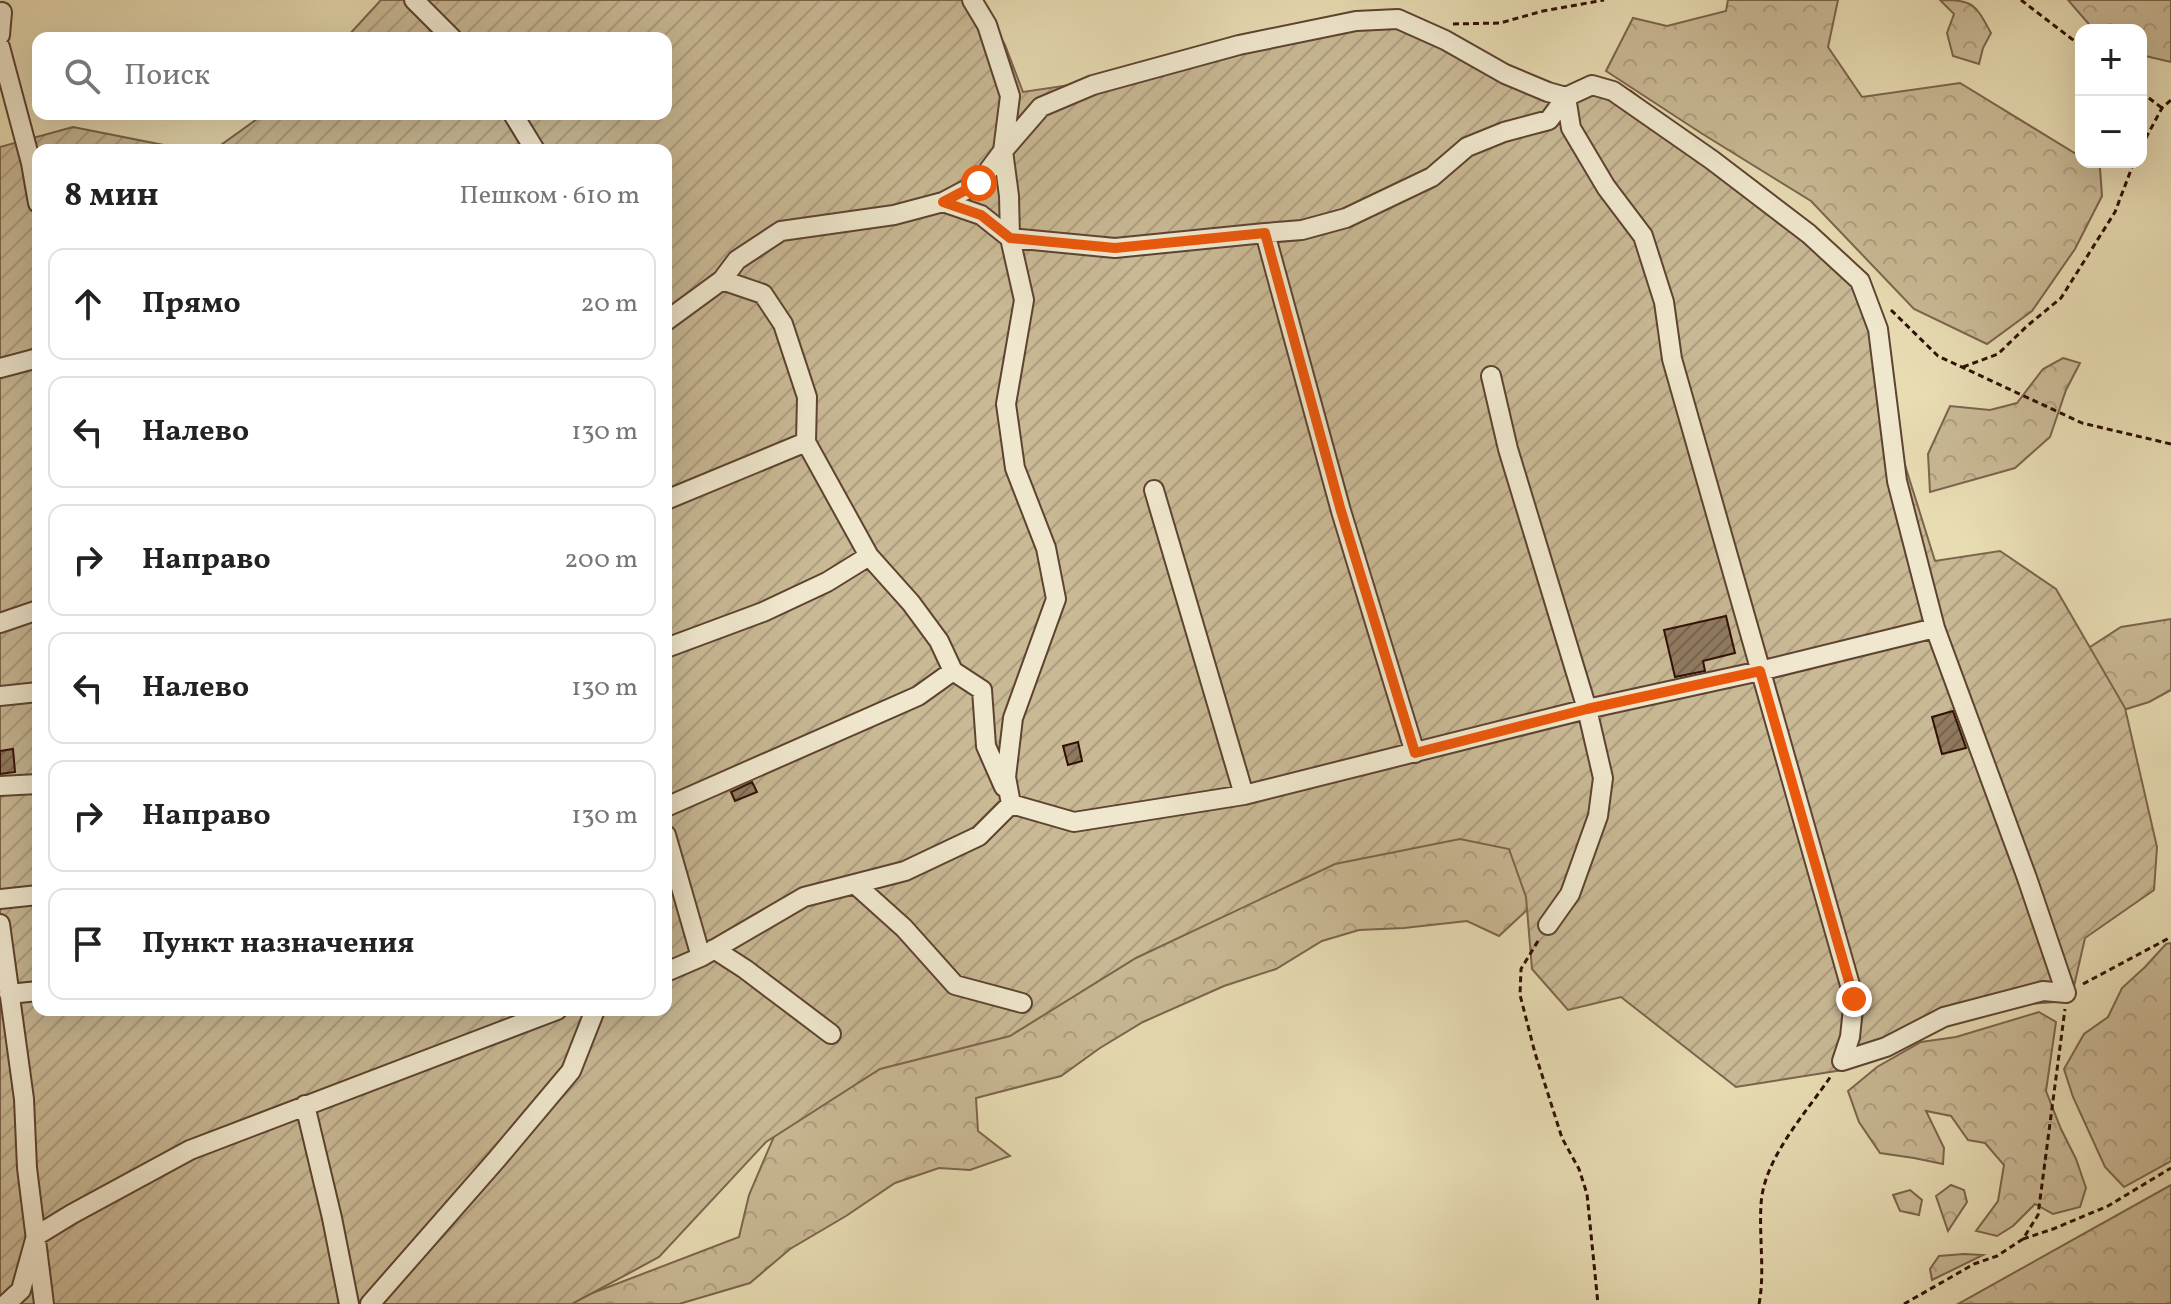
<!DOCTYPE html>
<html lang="ru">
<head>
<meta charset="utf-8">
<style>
  :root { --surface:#fff; --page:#f2f2f2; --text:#222; --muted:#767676; --line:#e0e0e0 }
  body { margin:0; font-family:Vollkorn,serif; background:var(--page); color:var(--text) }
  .controls { position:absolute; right:24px; top:24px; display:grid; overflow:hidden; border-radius:16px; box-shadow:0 8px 32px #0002 }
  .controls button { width:72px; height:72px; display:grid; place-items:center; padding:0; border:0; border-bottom:2px solid var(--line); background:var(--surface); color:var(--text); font:40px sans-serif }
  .stop { position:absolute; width:24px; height:24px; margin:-18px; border:6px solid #ea580c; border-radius:50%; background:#fff }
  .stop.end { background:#ea580c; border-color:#fff; box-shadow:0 2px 8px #0008 }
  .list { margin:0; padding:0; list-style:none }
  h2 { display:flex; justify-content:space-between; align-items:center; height:104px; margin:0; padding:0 32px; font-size:34px }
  h2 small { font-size:26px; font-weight:400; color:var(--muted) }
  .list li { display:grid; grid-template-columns:52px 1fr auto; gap:24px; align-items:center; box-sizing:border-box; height:112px; margin:0 16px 16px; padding:0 16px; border:2px solid var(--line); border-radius:16px }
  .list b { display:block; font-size:30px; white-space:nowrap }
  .list em { font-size:26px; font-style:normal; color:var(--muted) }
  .icon { flex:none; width:44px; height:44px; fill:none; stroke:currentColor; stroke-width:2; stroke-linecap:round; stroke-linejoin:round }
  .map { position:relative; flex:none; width:2171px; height:1304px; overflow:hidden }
  .search { position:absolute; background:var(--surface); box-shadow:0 8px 32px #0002; left:32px; top:32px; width:640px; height:88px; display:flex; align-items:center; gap:20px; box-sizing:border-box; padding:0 28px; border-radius:16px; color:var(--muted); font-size:30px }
  .panel { position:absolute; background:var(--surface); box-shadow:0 8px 32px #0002; left:32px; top:144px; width:640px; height:872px; border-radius:16px }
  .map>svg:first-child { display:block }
  .forest { fill:url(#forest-crowns); stroke:#7c644c; stroke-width:2 }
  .garden { fill:url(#garden-furrows); stroke:#7c644c; stroke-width:2 }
  .building { fill:url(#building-hatch); stroke:#301004; stroke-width:2 }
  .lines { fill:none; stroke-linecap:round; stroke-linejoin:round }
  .minor-casing { stroke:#5e4330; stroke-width:22 }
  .path { stroke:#301004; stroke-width:3; stroke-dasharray:6 4; stroke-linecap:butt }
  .minor { stroke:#f0e8ce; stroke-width:18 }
  .route { stroke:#ea580c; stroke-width:10 }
</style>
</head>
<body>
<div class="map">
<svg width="2171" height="1304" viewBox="0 0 2171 1304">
  <defs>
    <pattern id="forest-crowns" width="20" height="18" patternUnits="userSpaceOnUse" patternTransform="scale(2)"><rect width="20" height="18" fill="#c9b995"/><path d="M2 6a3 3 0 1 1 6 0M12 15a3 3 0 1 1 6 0" fill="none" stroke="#ad9e7f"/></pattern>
    <pattern id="garden-furrows" width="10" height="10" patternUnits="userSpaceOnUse" patternTransform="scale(2)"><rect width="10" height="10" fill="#c9b995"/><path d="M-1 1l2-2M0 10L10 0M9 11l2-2" fill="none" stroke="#ad9e7f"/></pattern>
    <pattern id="building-hatch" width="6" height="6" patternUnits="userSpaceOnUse" patternTransform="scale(2)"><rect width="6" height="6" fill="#907a5f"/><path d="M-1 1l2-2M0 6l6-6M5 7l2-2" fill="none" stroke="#76634c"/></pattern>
  </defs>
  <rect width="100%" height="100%" fill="#e8dcb3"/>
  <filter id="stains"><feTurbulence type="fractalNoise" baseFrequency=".0025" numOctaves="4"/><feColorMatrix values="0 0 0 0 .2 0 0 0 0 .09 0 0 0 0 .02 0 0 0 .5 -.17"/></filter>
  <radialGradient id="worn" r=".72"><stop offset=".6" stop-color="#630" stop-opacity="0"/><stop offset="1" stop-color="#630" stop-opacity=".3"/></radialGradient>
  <!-- forest -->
  <path class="forest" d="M1728,0H1838L1828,47L1862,97L1960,83L2081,157V162H2090L2100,168L2102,196L2075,249L2032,311L1987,344L1914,309L1811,201L1701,133L1606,71L1633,18L1667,26L1726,11Z
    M1940,0C1974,0 1975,4 1991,33L1983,48L1979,64L1953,56L1947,33L1954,14Z
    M2068,0H2171V62L2141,55V30H2094Z
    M2063,358L2080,363L2066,390L2050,437L2015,468L1930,492L1928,454L1950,406L1990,410L2017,403L2043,369Z
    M2171,619V690L2149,702L2107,715L2064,664L2121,627Z
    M1477,820L1534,859L1544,894L1499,936L1467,921L1404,928L1359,930L1322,941L1276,969L1224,986L1143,1022L1100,1048L1061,1076L976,1098L978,1131L1010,1156L970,1170L939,1168L895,1183L846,1216L790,1249L750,1283L679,1304H564L739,1237L749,1195L787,1106L1266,880Z
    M2171,943V1161L2124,1187L2105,1167L2073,1097L2064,1069L2084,1034L2108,1017L2122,988L2145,967L2166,944Z
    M2039,1012L2056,1022L2046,1091L2061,1129L2076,1159L2086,1188L2080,1207L2053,1214L2035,1204L2013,1226L1997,1236L1976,1231L1998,1201L2004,1165L1985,1143L1968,1140L1951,1116L1926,1111L1944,1148L1943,1164L1914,1158L1880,1153L1859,1122L1848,1091L1877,1067L1921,1042L1956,1037Z
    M1951,1185L1964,1190L1967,1202L1948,1231L1936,1196Z
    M2171,1185V1304H1958Z
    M1910,1190L1922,1200L1919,1215L1900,1211L1893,1195Z
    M1964,1254L1983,1255L1932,1280L1930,1269L1939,1256Z"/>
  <!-- garden -->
  <path class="garden" d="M381,0H980L1005,45L1023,92L1090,82L1398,10L1554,90L1594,80L1631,91L1868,275L1886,334L1904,462L1935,561L2000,551L2056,589L2125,708L2157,847L2154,890L2085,938L2072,995L2055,1002L2016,1005L1945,1024L1849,1069L1736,1087L1621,997L1568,1010L1532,969L1526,897L1509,849L1460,839L1335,864L1136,958L1010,1036L880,1069L766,1142L659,1257L572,1304H0V147L73,127L189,150H38V1010H666V150H214L264,114H666V38H346Z"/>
  <!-- building -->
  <path class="building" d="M1726,616L1735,653L1703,661L1705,671L1675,677L1664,630Z
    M1953,711L1966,748L1942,754L1932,717Z
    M1078,742L1082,761L1068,765L1063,746Z
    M13,749L15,772L0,774V751Z
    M752,782L757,792L735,801L731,792Z"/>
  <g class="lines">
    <defs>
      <path id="minor" d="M414,0L452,38
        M0,35L2,12
        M0,47L31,163L38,203
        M1592,85L1613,91L1712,160L1809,234L1860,281L1878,329L1897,481L1935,628L2027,878L2066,993L2043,991L1944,1017L1886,1047L1842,1061L1850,1037L1854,999L1672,359L1664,302L1643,236L1606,187L1571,128L1566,97Z
        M513,114L535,150
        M943,202L981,215L1010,238L1009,196L1003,151L1041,107L1093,85L1239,45L1356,21L1398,19L1445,40L1505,74L1548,92L1566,97L1549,120L1504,132L1467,147L1432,177L1346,218L1302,230L1265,233
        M666,321L722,280L737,260L781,231L894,215L943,202L979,183L1003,151L1010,96L987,25L972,0
        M0,368L38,358
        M1491,376L1508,449L1587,709L1603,778L1598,816L1570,894L1548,925
        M1154,490L1244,795
        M666,500L806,442L807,397L783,324L763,294L722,280
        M0,623L38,610
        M666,648L763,612L827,582L869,556L806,442
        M953,671L982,690L986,746L1004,787
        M0,696L38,692
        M0,786L38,784
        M1011,804L1006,777L1013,718L1056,599L1046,548L1015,468L1006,404L1024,300L1010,238L1115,248L1265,233L1341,511L1415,753
        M666,807L918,696L953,671L939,641L911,603L869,556
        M666,835L701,957
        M855,884L904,928L955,985L1022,1003
        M0,899L38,895
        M0,924L24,1099L27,1168L44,1304
        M714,949L745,969L831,1034
        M666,972L701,957L804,897L905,871L979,836L1011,804L1074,822L1244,795L1587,709L1760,671L1935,628
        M9,994L38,991
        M305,1105L332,1218L349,1304
        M6,1304L21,1290L36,1236L72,1214L190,1150L557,1010
        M370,1304L497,1159L571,1071L595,1010"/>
    </defs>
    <!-- minor casing -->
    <use href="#minor" class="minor-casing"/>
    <!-- path -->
    <path class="path" d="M2021,0L2081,46
      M1453,24L1500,23L1543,11L1604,0
      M2141,92L2162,108
      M2141,147L2162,108L2171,100
      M1891,310L1938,356L2082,423L2171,444
      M1963,367L1998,354L2027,326L2061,298L2115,212L2134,162
      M1538,941L1521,969L1520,995L1535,1053L1562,1138L1579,1169L1587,1194L1598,1304
      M2083,984L2171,937
      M2023,1239L2053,1229L2108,1206L2171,1168
      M1759,1304C1765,1274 1759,1237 1761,1205C1763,1159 1806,1113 1831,1076
      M1904,1304L1974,1264L1997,1256L2023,1239L2038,1215L2065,1009"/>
    <!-- minor -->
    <use href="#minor" class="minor"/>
  </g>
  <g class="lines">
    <!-- route -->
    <path class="route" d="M979,183L943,202L981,215L1010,238L1115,248L1265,233L1341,511L1415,753L1587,709L1760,671L1854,999"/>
  </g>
  <rect width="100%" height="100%" filter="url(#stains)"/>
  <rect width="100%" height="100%" fill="url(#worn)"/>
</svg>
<div class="controls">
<button>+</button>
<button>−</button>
</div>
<div class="stop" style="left:979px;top:183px"></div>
<div class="stop end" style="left:1854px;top:999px"></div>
<div class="search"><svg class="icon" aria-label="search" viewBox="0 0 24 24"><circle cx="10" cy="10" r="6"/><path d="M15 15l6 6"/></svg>Поиск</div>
<section class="panel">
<h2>8 мин<small>Пешком · 610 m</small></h2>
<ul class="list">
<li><svg class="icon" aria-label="ahead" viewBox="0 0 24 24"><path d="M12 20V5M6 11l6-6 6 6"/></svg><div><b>Прямо</b></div><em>20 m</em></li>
<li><svg class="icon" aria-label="left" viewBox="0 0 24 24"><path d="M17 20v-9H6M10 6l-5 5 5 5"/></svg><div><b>Налево</b></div><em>130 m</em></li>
<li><svg class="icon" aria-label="right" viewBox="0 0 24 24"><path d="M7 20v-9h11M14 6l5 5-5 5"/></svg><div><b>Направо</b></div><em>200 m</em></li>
<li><svg class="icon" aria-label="left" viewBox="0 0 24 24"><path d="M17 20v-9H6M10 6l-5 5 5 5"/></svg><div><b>Налево</b></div><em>130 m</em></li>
<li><svg class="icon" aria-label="right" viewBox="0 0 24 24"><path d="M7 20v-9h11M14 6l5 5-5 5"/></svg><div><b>Направо</b></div><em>130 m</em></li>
<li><svg class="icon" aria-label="arrive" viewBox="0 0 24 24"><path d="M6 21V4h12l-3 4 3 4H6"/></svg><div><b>Пункт назначения</b></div></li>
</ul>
</section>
</div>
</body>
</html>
